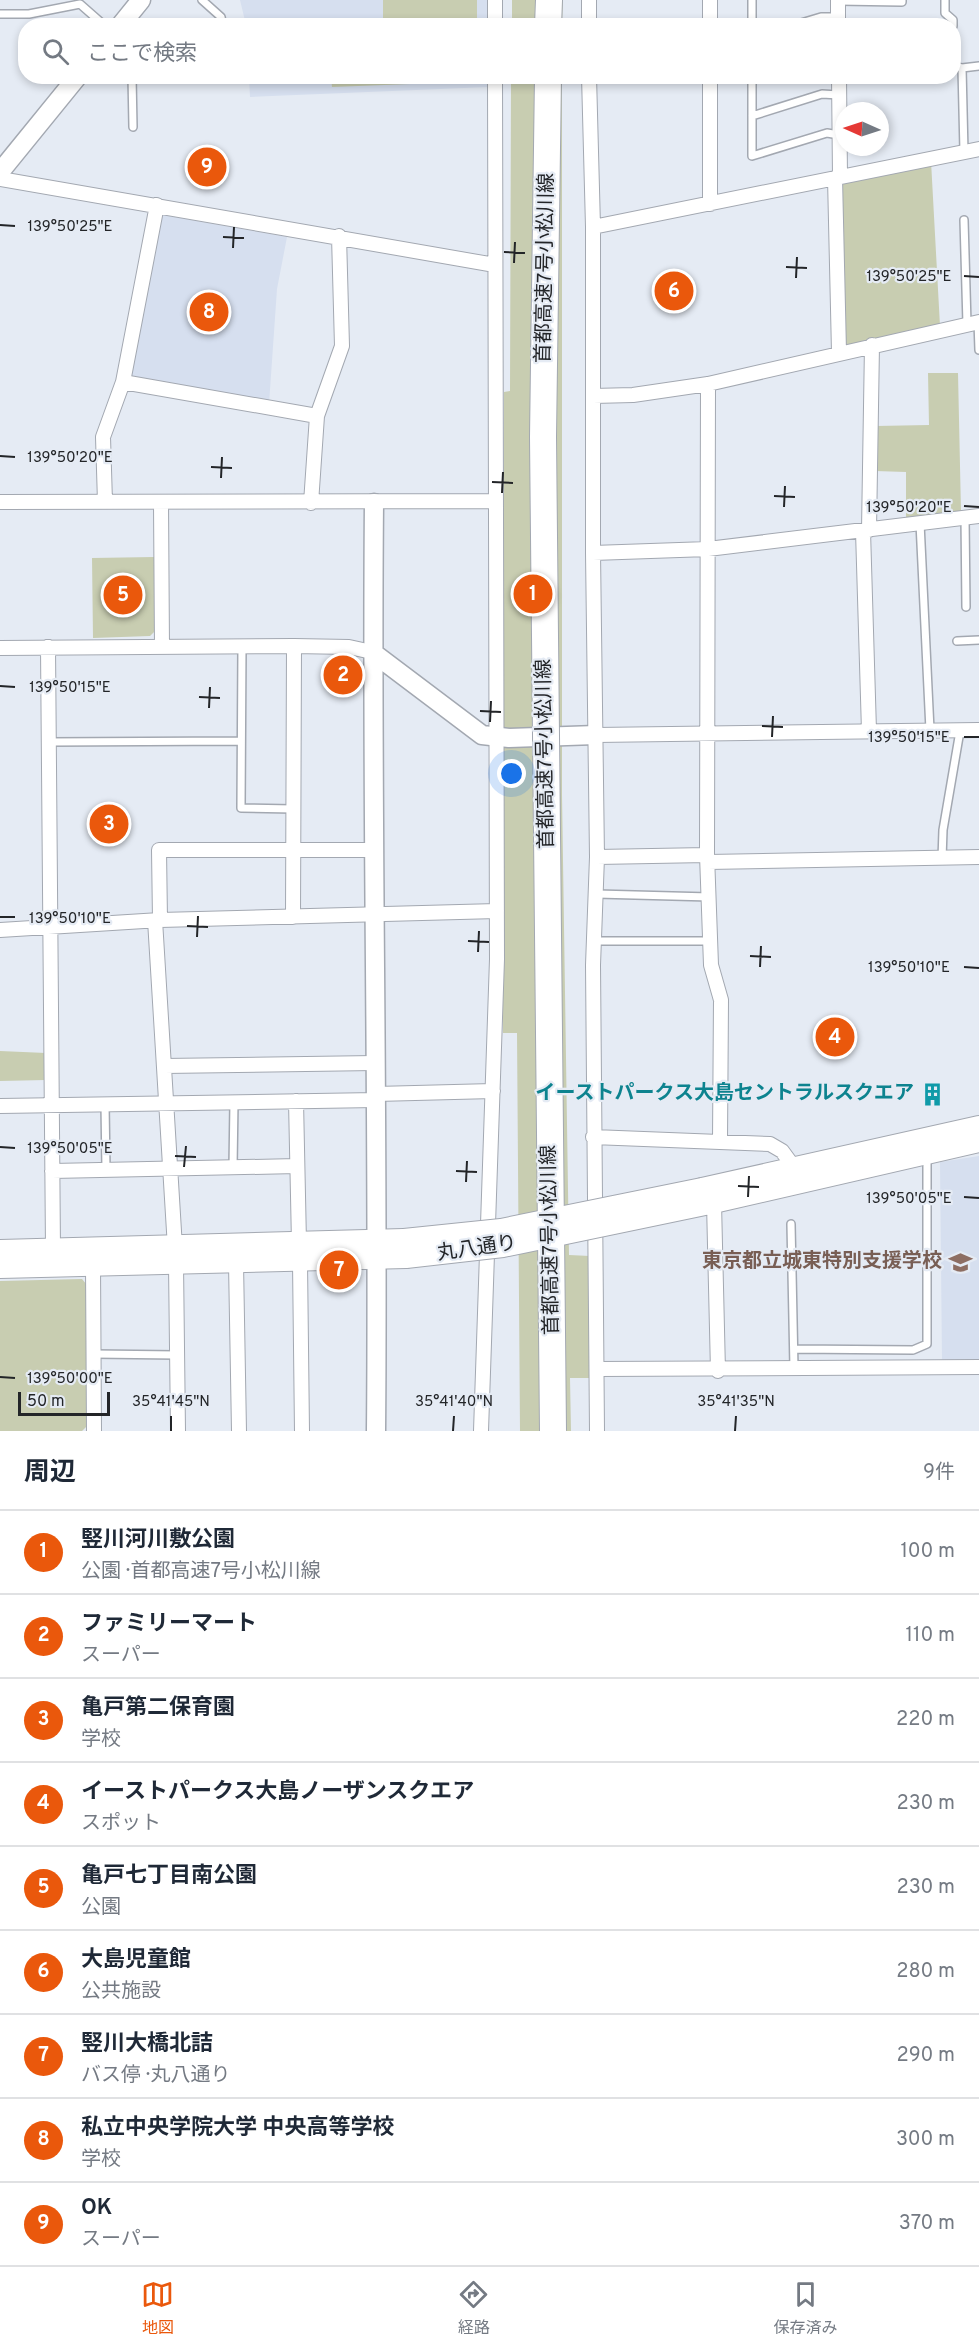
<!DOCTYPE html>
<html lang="ja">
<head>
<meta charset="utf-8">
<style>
  :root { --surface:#fff; --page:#f6f6f7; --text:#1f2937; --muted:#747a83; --line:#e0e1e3; --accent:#ea580c }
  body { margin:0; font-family:Overpass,"Noto Sans JP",sans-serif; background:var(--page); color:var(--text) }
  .compass { position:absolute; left:835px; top:102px; width:54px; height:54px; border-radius:50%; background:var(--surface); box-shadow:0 3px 9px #0003; rotate:273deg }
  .scale { position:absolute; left:18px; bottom:15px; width:92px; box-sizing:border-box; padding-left:6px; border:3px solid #232528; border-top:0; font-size:16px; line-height:21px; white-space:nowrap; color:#232528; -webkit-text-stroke:4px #e5ebf4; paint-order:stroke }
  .you { position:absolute; left:512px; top:774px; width:21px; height:21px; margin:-15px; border:4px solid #fff; border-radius:50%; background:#1a73e8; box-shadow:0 0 0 9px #1a73e833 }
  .badge { display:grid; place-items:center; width:39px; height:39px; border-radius:50%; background:var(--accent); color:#fff; font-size:20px; font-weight:700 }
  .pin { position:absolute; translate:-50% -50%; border:3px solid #fff; box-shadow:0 2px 6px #0006 }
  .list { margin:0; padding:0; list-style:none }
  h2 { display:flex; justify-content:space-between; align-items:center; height:78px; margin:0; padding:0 24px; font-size:26px }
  h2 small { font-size:20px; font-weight:400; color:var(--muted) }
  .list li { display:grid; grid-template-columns:39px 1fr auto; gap:18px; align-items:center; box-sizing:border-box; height:84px; padding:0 24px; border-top:2px solid var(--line) }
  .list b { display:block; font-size:22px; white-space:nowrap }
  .list p { margin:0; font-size:20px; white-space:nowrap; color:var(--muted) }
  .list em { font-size:20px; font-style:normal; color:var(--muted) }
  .icon { flex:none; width:33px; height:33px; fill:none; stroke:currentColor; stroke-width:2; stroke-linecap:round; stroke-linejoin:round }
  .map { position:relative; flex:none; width:979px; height:1431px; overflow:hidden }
  .search { position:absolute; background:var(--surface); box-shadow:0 3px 9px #0003; left:18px; right:18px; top:18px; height:66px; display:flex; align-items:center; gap:15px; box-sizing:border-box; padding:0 21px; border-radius:24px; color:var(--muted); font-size:22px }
  .sheet { height:834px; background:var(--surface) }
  nav { display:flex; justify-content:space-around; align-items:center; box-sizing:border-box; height:84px; border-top:2px solid var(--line); background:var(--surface); font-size:16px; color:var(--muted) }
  nav a { display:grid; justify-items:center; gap:3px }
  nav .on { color:var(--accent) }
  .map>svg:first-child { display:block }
  .built { fill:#d6dfef }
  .green { fill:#c8cdb1 }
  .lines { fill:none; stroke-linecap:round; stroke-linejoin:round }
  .service-casing { stroke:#a3a8b1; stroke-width:10 }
  .minor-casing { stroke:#a3a8b1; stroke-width:16 }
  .tertiary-casing { stroke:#a3a8b1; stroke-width:21 }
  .secondary-casing { stroke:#a3a8b1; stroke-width:22 }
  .motorway-casing { stroke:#a3a8b1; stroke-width:28 }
  .service { stroke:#fff; stroke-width:7 }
  .minor { stroke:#fff; stroke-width:14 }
  .tertiary { stroke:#fff; stroke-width:18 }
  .secondary { stroke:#fff; stroke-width:20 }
  .motorway { stroke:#fff; stroke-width:26 }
  .secondary-bridge-casing { stroke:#a3a8b1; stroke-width:22; stroke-linecap:butt }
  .motorway-bridge-casing { stroke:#a3a8b1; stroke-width:28; stroke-linecap:butt }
  .secondary-bridge { stroke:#fff; stroke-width:20 }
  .motorway-bridge { stroke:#fff; stroke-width:26 }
  .ticks { fill:none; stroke:#232528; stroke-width:2 }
  .labels { text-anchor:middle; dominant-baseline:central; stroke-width:4.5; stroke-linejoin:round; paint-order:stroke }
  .street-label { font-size:20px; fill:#232528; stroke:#e5ebf4 }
  .culture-label { font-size:20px; font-weight:bold; fill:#0d838f; stroke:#e5ebf4; text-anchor:end }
  .education-label { font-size:20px; font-weight:bold; fill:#785e54; stroke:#e5ebf4; text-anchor:end }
  .ticks-label { font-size:15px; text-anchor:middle; fill:#232528; stroke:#e5ebf4; stroke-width:4.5; stroke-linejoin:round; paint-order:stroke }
</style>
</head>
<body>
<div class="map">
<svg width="979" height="1431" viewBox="0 0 979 1431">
  <rect width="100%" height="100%" fill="#e5ebf4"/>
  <!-- built -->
  <path class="built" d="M240,0H489V25H246Z
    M488,76V87L250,97L249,77Z
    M164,215L287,237L277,289L269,404L131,380L160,218Z
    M979,1156V1361L942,1362L940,1162Z"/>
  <!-- green -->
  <path class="green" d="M383,0H477V25H383Z
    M512,0H563L562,25L512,26Z
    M462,76V82L332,87L331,77Z
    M511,77H562V795L569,1255L590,1256L592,1378H570L571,1431H520L517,1033H503L504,392L510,391Z
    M931,161L940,326L847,348L842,345V179Z
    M928,373H958L961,512L906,519V472L875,471L876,426L929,425Z
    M154,557L155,631L150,636L93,638L92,558Z
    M0,1051L46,1053V1080L0,1081Z
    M82,1279L87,1285V1426L82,1431H0V1281Z"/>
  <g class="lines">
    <defs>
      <path id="service" d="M202,0L221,17L223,26
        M945,0V13L953,20V26
        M838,1L902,2V0
        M0,14H29L80,4L105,26
        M752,26V0
        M791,26L821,17H838
        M954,46V66L962,68
        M132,76L133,127
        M752,76V156L827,133L839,135
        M752,116L822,94L839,95
        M964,152L962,68L979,66
        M964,220L967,324
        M978,322L979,350
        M965,517L966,607
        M920,523L930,730
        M957,641L979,640
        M242,646L241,808L293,809
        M49,742L241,741
        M942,859L943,830L960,731
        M597,894L710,897
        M594,941H710
        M105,1104L106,1170
        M233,1167L234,1102
        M791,1224L794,1368
        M794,1349L913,1350L927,1344V1157
        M94,1354L177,1355"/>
      <path id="minor" d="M495,0V26
        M710,0V26
        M838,0V26
        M589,26V0
        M589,76L593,227V553L597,857L593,965L597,1431
        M710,76V204
        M839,76L840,177
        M835,178L839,352
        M0,179L495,265
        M593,227L979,149
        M123,382L317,416
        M708,384L707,855L711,965L721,1000L720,1141
        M593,396L633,395L708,384L979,322
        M0,502L496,501
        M105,502L103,437L123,382L157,205
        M161,503L162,647
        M311,503L317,416L342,346L339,236
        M869,530L872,345
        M863,531L869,731
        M593,553L708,549L979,516
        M48,647L53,1249
        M0,648L294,646L349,647L372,652
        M596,735L979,730
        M597,857L707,855
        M708,862L979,857
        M293,917L294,646
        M155,920L176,1264L178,1431
        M160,920L159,850H372
        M0,930L160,920L497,911
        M164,1066L375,1063
        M376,1094L493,1091
        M296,1101L299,1243
        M0,1106L376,1100
        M593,1137L770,1144L782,1151L793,1166
        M52,1171L297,1166
        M714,1203L718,1371
        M300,1262L302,1431
        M236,1263L239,1431
        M93,1266L94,1431
        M597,1369L979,1367
        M481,1431L497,959L495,76"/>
      <path id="tertiary" d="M120,26L141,0
        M0,172L78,76
        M374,503C371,812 379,1122 376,1431
        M372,652L482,735L509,738L596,735"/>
      <path id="secondary" d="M702,1188L979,1126
        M705,1205L979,1142
        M0,1250L404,1239
        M0,1268L406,1258"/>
      <path id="motorway" d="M548,26L549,0"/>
    </defs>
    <!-- service casing -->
    <use href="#service" class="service-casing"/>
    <!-- minor casing -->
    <use href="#minor" class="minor-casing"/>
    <!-- tertiary casing -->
    <use href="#tertiary" class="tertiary-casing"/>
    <!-- secondary casing -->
    <use href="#secondary" class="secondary-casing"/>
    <!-- motorway casing -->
    <use href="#motorway" class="motorway-casing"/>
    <!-- service -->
    <use href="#service" class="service"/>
    <!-- minor -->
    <use href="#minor" class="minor"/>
    <!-- tertiary -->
    <use href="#tertiary" class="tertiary"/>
    <!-- secondary -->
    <use href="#secondary" class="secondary"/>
    <!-- motorway -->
    <use href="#motorway" class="motorway"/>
    <defs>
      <path id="secondary-bridge" d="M404,1239L501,1229L702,1188
        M406,1258L503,1247L705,1205"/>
      <path id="motorway-bridge" d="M548,76L543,437L553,1431"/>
    </defs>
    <!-- secondary-bridge casing -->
    <use href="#secondary-bridge" class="secondary-bridge-casing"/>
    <!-- motorway-bridge casing -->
    <use href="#motorway-bridge" class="motorway-bridge-casing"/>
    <!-- secondary-bridge -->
    <use href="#secondary-bridge" class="secondary-bridge"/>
    <!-- motorway-bridge -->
    <use href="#motorway-bridge" class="motorway-bridge"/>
  </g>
  <!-- ticks -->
  <path class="ticks" d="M0,225L15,226M223,237L244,238M233,248L234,227M504,252L525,253M514,263L515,242M786,267L807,268M964,276L979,277M796,278L797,257M0,456L15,457M211,467L232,468M221,478L222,457M492,482L513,483M502,493L503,472M774,496L795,497M964,506L979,507M784,507L785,486M0,686L15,687M199,697L220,698M209,708L210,687M480,711L501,712M490,722L491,701M762,726L783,727M772,737L773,716M964,737H979M0,917H15M187,926L208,927M197,937L198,916M468,941L489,942M478,952L479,931M750,956L771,957M760,967L761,946M964,967L979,968M0,1147L15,1148M175,1156L196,1157M184,1167L186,1146M456,1171L477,1172M466,1182L467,1161M738,1186L759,1187M748,1197L749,1176M964,1197L979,1198M0,1377L15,1378M171,1431V1416M453,1431L454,1416M735,1431L736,1416"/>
  <!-- icons -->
  <defs>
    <symbol id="building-bare" viewBox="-9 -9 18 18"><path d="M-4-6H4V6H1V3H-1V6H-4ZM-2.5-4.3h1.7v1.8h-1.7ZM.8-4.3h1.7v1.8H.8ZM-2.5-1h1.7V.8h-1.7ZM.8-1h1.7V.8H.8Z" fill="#0f9aa8" stroke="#e5ebf4" stroke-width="2.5" paint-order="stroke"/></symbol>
    <symbol id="school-bare" viewBox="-9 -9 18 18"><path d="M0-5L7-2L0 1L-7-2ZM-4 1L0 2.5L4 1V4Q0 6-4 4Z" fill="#8d6e63" stroke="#e5ebf4" stroke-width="2.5" paint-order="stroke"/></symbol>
  </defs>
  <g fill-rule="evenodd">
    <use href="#building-bare" x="916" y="1078" width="33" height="33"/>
    <use href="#school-bare" x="944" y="1246" width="33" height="33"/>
  </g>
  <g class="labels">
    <!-- street labels -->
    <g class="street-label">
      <text transform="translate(546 268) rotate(-89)">首都高速7号小松川線</text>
      <text transform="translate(546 754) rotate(-91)">首都高速7号小松川線</text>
      <text transform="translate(551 1240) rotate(-91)">首都高速7号小松川線</text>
      <text transform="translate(477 1249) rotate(-8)">丸八通り</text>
    </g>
    <!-- culture labels -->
    <g class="culture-label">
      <text x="914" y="1094">イーストパークス大島セントラルスクエア</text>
    </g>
    <!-- education labels -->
    <g class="education-label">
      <text x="942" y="1262">東京都立城東特別支援学校</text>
    </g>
  </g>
  <g class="ticks-label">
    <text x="70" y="231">139°50'25"E</text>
    <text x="909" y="281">139°50'25"E</text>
    <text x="70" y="462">139°50'20"E</text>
    <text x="909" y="512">139°50'20"E</text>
    <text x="70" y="692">139°50'15"E</text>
    <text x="909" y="742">139°50'15"E</text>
    <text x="70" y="923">139°50'10"E</text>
    <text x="909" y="972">139°50'10"E</text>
    <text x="70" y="1153">139°50'05"E</text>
    <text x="909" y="1203">139°50'05"E</text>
    <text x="70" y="1383">139°50'00"E</text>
    <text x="171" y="1406">35°41'45"N</text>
    <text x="454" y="1406">35°41'40"N</text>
    <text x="736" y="1406">35°41'35"N</text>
  </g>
</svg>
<svg class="compass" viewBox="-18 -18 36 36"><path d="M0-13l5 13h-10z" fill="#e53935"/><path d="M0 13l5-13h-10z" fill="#747a83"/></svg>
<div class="scale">50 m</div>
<div class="you"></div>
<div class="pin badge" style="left:533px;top:594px">1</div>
<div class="pin badge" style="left:343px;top:675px">2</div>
<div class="pin badge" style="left:109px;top:824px">3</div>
<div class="pin badge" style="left:835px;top:1037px">4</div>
<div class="pin badge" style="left:123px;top:595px">5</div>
<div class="pin badge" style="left:674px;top:291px">6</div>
<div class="pin badge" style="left:339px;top:1270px">7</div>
<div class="pin badge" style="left:209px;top:312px">8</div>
<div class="pin badge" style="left:207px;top:167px">9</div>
<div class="search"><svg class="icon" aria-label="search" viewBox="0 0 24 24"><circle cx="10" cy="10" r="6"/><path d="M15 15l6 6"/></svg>ここで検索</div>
</div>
<section class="sheet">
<h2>周辺<small>9件</small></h2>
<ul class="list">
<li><span class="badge">1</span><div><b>竪川河川敷公園</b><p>公園 · 首都高速7号小松川線</p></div><em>100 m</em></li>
<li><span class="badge">2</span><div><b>ファミリーマート</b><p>スーパー</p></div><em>110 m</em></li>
<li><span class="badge">3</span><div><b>亀戸第二保育園</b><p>学校</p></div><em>220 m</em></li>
<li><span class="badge">4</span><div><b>イーストパークス大島ノーザンスクエア</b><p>スポット</p></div><em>230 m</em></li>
<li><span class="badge">5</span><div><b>亀戸七丁目南公園</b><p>公園</p></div><em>230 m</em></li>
<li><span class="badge">6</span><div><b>大島児童館</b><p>公共施設</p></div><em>280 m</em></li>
<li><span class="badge">7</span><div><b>竪川大橋北詰</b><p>バス停 · 丸八通り</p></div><em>290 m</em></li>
<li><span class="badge">8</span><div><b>私立中央学院大学 中央高等学校</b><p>学校</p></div><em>300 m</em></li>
<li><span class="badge">9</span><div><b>OK</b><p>スーパー</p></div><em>370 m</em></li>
</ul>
</section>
<nav>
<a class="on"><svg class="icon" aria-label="map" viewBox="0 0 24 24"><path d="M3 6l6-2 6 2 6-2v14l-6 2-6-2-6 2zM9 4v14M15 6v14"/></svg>地図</a>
<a><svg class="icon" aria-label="directions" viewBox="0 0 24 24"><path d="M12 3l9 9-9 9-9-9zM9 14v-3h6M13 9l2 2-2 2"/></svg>経路</a>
<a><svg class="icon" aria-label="saved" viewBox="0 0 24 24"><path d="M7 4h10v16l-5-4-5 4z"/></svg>保存済み</a>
</nav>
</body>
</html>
